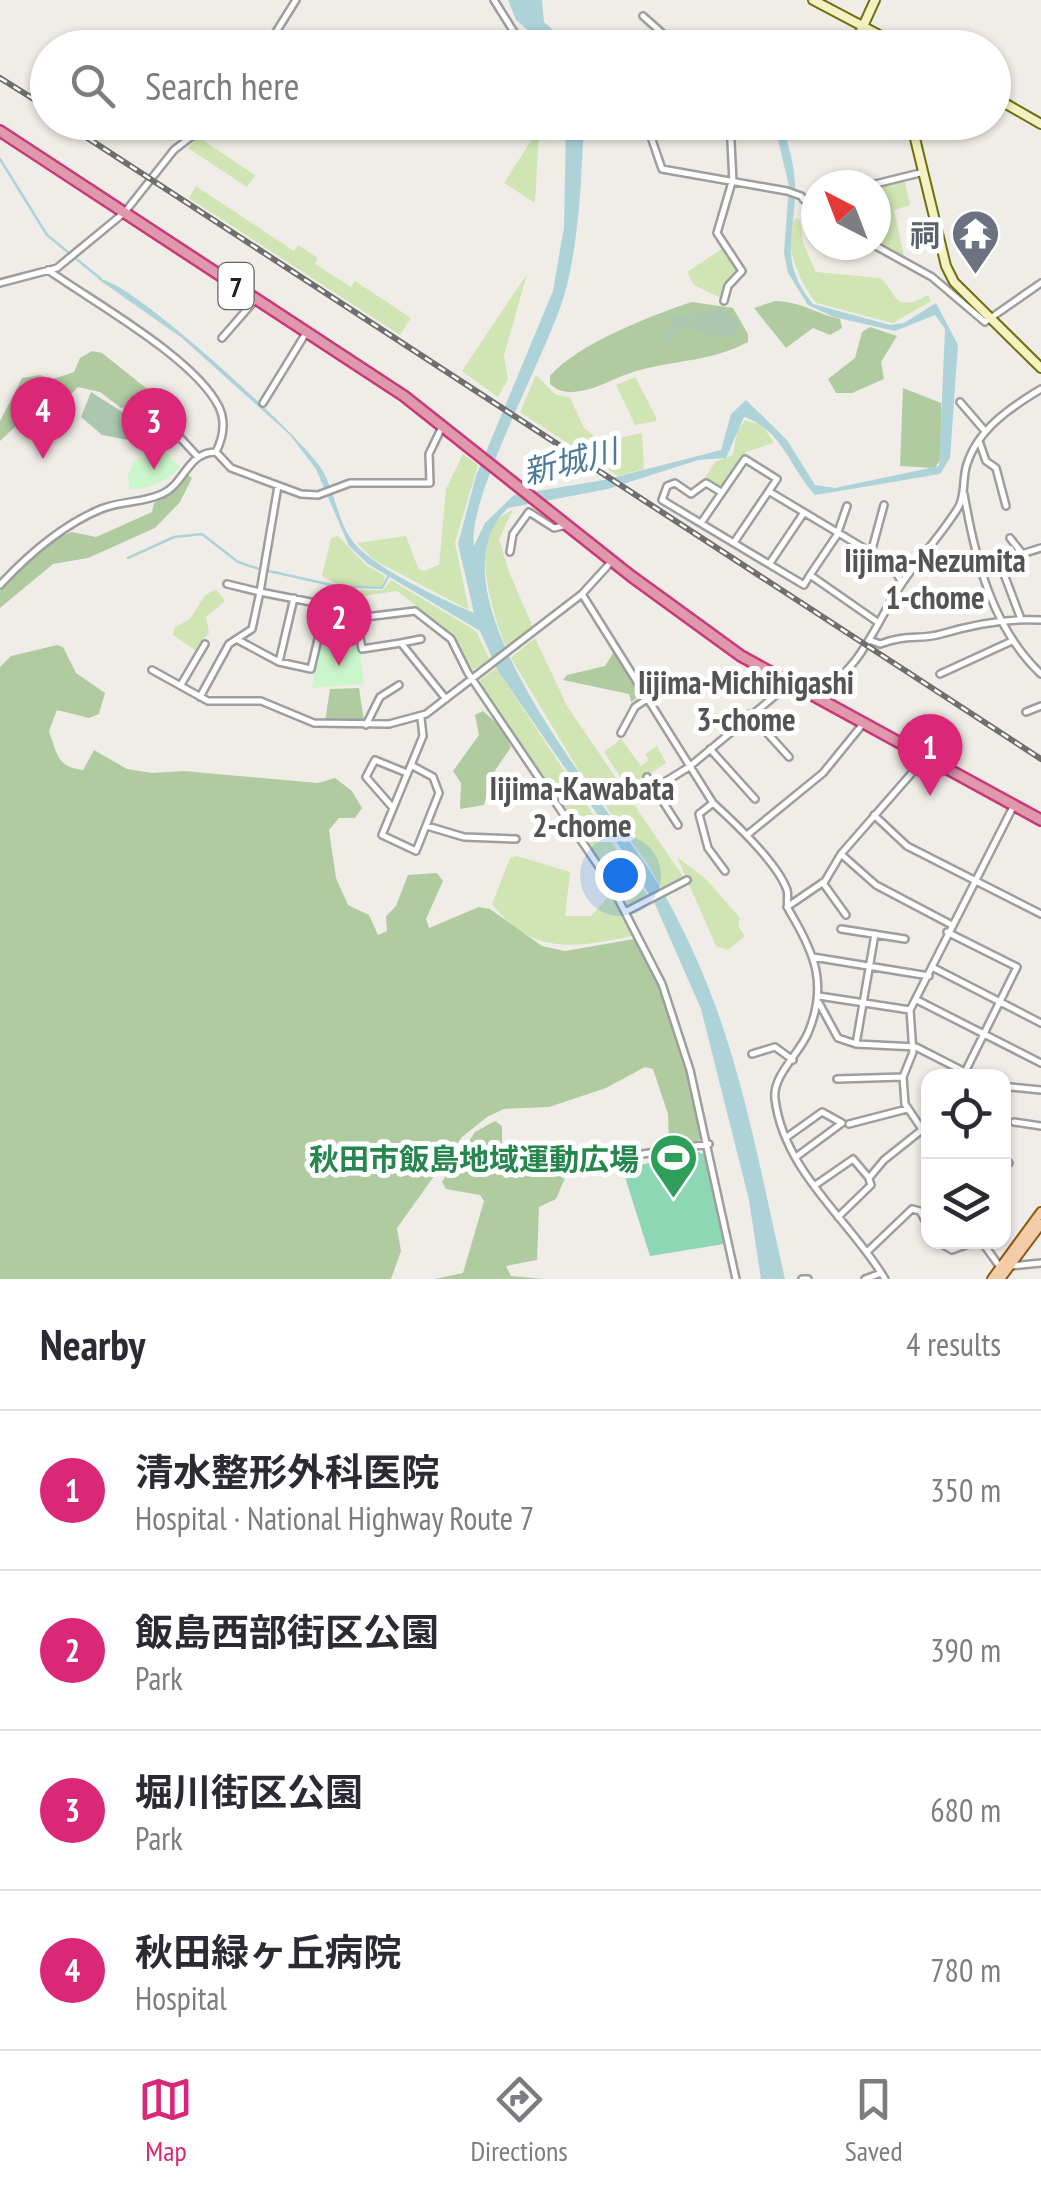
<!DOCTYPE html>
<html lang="en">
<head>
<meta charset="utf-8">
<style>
  :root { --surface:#fff; --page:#f2f2f3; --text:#2b2b33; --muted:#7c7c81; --line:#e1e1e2; --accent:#db2777 }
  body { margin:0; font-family:"PT Sans Narrow","Noto Sans JP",sans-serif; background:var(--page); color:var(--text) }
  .controls { position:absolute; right:30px; bottom:30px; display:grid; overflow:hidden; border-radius:20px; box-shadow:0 2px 8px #0004 }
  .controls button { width:90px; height:90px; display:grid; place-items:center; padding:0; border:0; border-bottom:2px solid var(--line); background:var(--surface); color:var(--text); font:50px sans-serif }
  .compass { position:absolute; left:801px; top:170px; width:90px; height:90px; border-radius:50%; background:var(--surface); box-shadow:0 2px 8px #0004; rotate:318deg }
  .you { position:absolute; left:620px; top:875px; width:35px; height:35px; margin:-25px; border:8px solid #fff; border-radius:50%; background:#1a73e8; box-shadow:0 0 0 15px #1a73e833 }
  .badge { display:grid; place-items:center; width:65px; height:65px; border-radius:50%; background:var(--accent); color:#fff; font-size:32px; font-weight:700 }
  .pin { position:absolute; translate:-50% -82px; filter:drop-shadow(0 2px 5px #0008) }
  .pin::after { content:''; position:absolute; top:52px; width:35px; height:30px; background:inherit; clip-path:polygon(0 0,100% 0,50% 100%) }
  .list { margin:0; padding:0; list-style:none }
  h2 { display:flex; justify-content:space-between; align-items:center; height:130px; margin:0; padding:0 40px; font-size:42px }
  h2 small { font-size:32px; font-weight:400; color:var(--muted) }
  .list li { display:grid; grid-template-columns:65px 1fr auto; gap:30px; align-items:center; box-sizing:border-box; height:160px; padding:0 40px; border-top:2px solid var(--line) }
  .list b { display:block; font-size:38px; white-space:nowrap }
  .list p { margin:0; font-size:32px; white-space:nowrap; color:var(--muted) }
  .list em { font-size:32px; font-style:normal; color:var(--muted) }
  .icon { flex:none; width:55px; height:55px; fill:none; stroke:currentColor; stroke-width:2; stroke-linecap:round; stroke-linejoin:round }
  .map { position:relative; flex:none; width:1041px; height:1279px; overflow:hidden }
  .search { position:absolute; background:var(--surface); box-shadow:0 2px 8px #0004; left:30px; right:30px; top:30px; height:110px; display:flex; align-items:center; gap:25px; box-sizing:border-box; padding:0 35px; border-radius:55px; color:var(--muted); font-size:38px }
  .sheet { height:770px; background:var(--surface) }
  nav { display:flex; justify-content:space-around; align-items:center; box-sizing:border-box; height:140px; border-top:2px solid var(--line); background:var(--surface); font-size:28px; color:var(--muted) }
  nav a { display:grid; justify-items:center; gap:5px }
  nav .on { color:var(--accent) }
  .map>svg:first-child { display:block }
  .grass { fill:#d0e5b3 }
  .forest { fill:#b1cba1 }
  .cemetery { fill:#abc7ad }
  .park { fill:#cbf5ca }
  .pitch { fill:#8ed7b4 }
  .water { fill:#add3d9 }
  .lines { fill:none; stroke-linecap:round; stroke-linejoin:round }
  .stream { stroke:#add3d9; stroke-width:2.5 }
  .street-casing { stroke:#9e9e9e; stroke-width:10 }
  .secondary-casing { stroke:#6e6f10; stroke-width:12 }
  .primary-casing { stroke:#8e580f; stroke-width:12 }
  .highway-casing { stroke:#cb3878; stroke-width:14 }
  .street { stroke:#fff; stroke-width:5 }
  .secondary { stroke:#f4f2c2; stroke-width:8 }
  .primary { stroke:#f3cdaa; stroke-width:8 }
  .highway { stroke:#df98ac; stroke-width:9 }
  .rail-casing { stroke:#6f6f6f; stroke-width:6 }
  .rail { stroke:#fff; stroke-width:2.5; stroke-dasharray:8; stroke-linecap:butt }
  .labels { text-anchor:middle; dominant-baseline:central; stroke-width:10; stroke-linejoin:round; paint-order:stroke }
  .shield { fill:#fff; stroke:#646464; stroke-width:2.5 }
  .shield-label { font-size:28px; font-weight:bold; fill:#212121 }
  .worship-label { font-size:30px; font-weight:bold; fill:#5b616d; stroke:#fff; text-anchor:end }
  .leisure-label { font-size:30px; font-weight:bold; fill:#27864d; stroke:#fff; text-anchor:end }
  .water-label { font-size:32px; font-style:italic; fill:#4e7a99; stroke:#fff }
  .neighbourhood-label { font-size:32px; font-weight:bold; fill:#545454; stroke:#fff }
</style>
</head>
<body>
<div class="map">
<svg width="1041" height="1279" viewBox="0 0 1041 1279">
  <rect width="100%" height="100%" fill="#f0ede8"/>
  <!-- grass -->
  <path class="grass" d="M536,133H539L535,203L504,183Z
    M198,137L255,175L247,187L188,148Z
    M905,182L910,205L894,210L904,256L876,242L883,239L876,188Z
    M196,186L294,251L298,245L318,258L315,264L351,287L355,281L411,318L400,335L189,198Z
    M795,218L800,220L803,243L816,272L880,278C897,291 892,315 928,295L931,301L893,323L816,303C800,283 781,242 795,218Z
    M723,248L741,272L719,297L694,285L687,272Z
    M527,274L504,356L508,379L498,397L462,371Z
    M536,375L555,394L570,398L584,428L602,442L642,433L644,469L618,476L520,412Z
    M635,377L656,417V421L635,425L616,385Z
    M745,420L762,425L774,443L746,452L722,488L704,479L715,462L733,455L737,432Z
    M463,454L478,465L455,543L469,610L374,560L357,543L406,536L418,568L423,571L439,565L446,489Z
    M513,510L499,539L509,572L533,627L506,648C493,612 463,529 513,510Z
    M338,536L366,565L385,576L382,588L338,585L322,576L331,538Z
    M391,580L476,631L490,660L471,671L444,627L397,591L357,597L348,590H383Z
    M216,589L225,601L206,617L209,633L195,650L173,635L174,628L190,619L205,595Z
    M535,638L567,706L684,878L662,890L648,864L578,769L511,658Z
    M496,668L648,897L626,909L612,880L483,688L480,680Z
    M621,739L641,766L649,760L645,754L657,746L666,763L628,788L604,752Z
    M517,856L570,872L565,916H591L612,893L633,936C575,947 534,957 492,904L510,858Z
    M677,857L706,879L740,918L738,926L745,936L728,950L716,946Z"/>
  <!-- forest -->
  <path class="forest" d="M775,301C804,302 813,313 840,319L842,328L830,335L813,328L786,348L754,308Z
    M692,302L733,308L748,334V342C713,361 677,360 640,370C616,376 597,391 571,392C562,392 557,390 550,384V376C577,344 652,315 692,302Z
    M870,327L897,336L881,362L884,379L852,393H836L828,379L855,358L862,332Z
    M92,351L102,353L171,408L173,414L165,417L133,405L121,408L100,392L78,387L38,430L18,424L0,441V421L22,378L40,375L53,379L74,372L80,358Z
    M903,388L941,403L942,457L935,468L900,466Z
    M187,474L192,478L180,502L155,528L88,558L53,564L0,608V591L10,578L61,536L72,532L96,537L152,512L154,503L175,490Z
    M57,645L63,647L76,673L105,693L99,714L89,718L57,710L49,731C57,754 57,767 83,770L94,750L127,769L152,773L183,771L318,783L335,778L352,791L362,808L355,818H339L329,830L336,878L348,905L369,915L378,935L387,931L386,916L396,906L408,875L437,873L443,881L426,919L429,928L479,907L490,909L542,946L565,951L634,939L665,999L705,1139L669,1148L668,1114L653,1069L645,1067L606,1088L549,1107L504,1109L487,1117L462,1137L397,1228L401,1251L391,1279H0V667L11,656Z
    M615,650L620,652L642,695L631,702L629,694L563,680L567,675L605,666Z
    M359,688L364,721L325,722L330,689Z
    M483,711L501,727L511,747L492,775L484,805L460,809L461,783L453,771L479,735L475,715Z
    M495,1121L502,1126V1150L517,1166L569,1169L556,1199L539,1207L537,1260L506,1266L511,1276L545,1279H434L463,1273L484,1201L480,1195L446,1189L442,1182L475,1132Z"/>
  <!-- cemetery -->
  <path class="cemetery" d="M725,308L741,323L733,337H711L695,328L679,330L664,343L660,339L671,326V317Z
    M91,392L127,415L146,414L158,423L159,432L144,443L102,435L81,417Z"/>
  <!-- park -->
  <path class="park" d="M165,451L180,467C169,480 146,491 129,489L128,474L136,459Z
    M334,637L359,641L364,684L312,688L320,646L331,648Z"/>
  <!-- pitch -->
  <path class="pitch" d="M696,1151L706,1155L724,1244L650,1256L624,1174L629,1168Z"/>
  <!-- water -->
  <path class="water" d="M508,0H542L544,22L573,47H547L516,20Z
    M566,123H584C581,179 580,234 566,289C550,350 466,497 474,546L485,523L514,495L604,480L721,450L731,414L746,400L787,440L815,485L835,488L939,466L945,329L935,315L895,331L834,317L808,305L788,273L784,253L789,186L774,123H781C788,142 794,163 795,184C797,232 776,259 813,304L890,325L904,323L936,303L958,345L950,458L940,474L815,495C791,470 782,429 744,417L726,458L698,460L608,489L508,508C422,589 598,794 646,865C665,893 682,926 696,958C742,1060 760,1171 785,1279H761L749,1200L701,1009L655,904L628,859L498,671L480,631L368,564L349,546L316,469L290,435L182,338L98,279C127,276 300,435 321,468C336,492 337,523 355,544C376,569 443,600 474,613L458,544L476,476L553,291L564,227Z"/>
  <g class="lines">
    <!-- stream -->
    <path class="stream" d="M0,159L47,235L101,279
      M128,558L174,537L202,534L238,562L259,569
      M269,571L336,586L382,588L388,577"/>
    <defs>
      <path id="street" d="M494,0L524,48
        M643,16L679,48
        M266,48L296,0
        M639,122L650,134L662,169L787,191L801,196L816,214
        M730,122L733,182
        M871,185L924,172
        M803,199L816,198
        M874,245L932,277L985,322L1041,283
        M48,270C93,302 195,358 219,407C226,422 223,438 216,452
        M0,283L57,268L125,212L174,150L210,122
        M724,301L728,286L742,271L717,233L732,182
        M222,338L256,299
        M960,402L985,431
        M263,403L306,333
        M173,430L198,457
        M979,441L986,461L996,468L1006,506
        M216,452L231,468L301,494L318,495L350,483H430L429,454L442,427
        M721,492L706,483L691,494L675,483L667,486L662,500L804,585L810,575
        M770,492L892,565L902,583
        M964,494C975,558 992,628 1041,674
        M847,506L837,535L810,575L876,621
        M701,523L745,459L777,479L735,541
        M1010,538L1021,552
        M510,552L513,534L529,512L554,528L567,525
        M871,553L884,505
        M770,563L803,514
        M227,584L260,592L278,486
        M0,585C28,555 62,525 101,509C120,501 143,503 162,494C185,484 187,452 216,452
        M582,594L713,803C735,823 777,862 787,890C789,898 785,905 790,912C815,954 828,985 808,1033C799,1054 772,1076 775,1099C784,1172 850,1220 885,1279
        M357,618L362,649L401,643L446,699
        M1021,619L999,561L1041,548
        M238,640L279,662L311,669L326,605
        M872,641L880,644C905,634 921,640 941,634C974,624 1006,618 1041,620
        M401,643L421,639
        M279,662L294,598
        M152,670L208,701H261L314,723L389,724L426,714L582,594L612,561
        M940,674L1012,641
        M182,683L205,644
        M816,694C864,668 874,624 903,582C920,557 942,534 958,508C966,495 962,478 967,464C978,429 1011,407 1041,389
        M200,697L229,644L252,629L260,592L326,605L357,618L415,611L451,639L468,673L610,883L662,984L690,1070L736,1279
        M1026,712L1041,706
        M750,714L789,757
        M366,725L380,697L399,685
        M621,733L635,707L647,699
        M710,749L755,799
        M411,765L433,777L439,793L416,851L382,835L423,736L421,718
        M647,777L678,825
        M655,788L689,767L788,685
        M713,803L699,814L708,848L725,871
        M393,808L366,777L375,760L407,773
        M874,815L907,846L1041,914
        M427,826L464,837L516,839
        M747,835L823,773L862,725
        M841,854L876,885L950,924
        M823,883L846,915
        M787,907L825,881L841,854L925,758
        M625,912L687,880
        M841,929L905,939
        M813,957L929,976
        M932,967L1041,1023
        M819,996L910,1010
        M917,1000L1041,1063
        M819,1003L838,1038L856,1044L916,1047L965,1072L1017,967L947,932
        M856,1044L875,934
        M752,1054L775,1047L793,1060
        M837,1079L903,1077
        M1011,1087L1041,1090
        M1014,1122L1041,1126
        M849,1124L907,1109
        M787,1137L822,1112L842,1123L796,1157
        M928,1138L905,1104L903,1077L913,1052L910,1010L1013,807
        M636,1155L709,1144
        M1004,1164L1009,1163
        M814,1186L853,1159L869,1178L884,1160L923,1129
        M838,1217L871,1185L869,1179
        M938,1242L952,1250L974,1242
        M982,1242L1000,1267L1041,1263
        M869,1250L912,1209L920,1211L928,1226
        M802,1279H808
        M865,1279L881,1273"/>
      <path id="secondary" d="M813,0L904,48
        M853,48L875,0
        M994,97L1041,124
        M911,122L946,266L954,282L1041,368"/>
      <path id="primary" d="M992,1279L1041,1212
        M1000,1279L1041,1224"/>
      <path id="highway" d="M0,131L404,396L631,576L741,656L1041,820"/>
    </defs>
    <!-- street casing -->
    <use href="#street" class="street-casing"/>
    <!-- secondary casing -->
    <use href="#secondary" class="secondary-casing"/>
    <!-- primary casing -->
    <use href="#primary" class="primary-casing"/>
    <!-- highway casing -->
    <use href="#highway" class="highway-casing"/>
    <!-- street -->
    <use href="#street" class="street"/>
    <!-- secondary -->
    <use href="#secondary" class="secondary"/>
    <!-- primary -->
    <use href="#primary" class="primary"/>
    <!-- highway -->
    <use href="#highway" class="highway"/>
    <defs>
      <path id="rail" d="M0,78L48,108
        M63,122L1041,759"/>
    </defs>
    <!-- rail casing -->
    <use href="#rail" class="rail-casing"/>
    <!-- rail -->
    <use href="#rail" class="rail"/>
  </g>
  <!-- icons -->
  <defs>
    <symbol id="temple-pin" viewBox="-11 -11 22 30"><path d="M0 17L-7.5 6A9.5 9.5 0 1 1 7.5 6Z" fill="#6b7280" stroke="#fff"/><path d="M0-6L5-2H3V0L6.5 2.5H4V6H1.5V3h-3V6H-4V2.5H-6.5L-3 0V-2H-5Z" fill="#fff"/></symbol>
    <symbol id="stadium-pin" viewBox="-11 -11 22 30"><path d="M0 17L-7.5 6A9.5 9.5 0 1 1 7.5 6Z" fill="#2e9e5b" stroke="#fff"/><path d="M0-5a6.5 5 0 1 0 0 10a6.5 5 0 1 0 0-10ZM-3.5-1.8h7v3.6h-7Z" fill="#fff"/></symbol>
  </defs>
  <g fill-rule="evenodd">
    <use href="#temple-pin" x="948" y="206" width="55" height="75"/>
    <use href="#stadium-pin" x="646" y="1130" width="55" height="75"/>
  </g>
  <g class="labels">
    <!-- shield labels -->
    <rect class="shield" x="218.5" y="263" width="35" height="46" rx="8"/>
    <g class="shield-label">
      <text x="236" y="286">7</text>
    </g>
    <!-- worship labels -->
    <g class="worship-label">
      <text x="940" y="234">祠</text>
    </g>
    <!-- leisure labels -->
    <g class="leisure-label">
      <text x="639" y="1158">秋田市飯島地域運動広場</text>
    </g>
    <!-- water labels -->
    <g class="water-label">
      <text transform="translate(570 461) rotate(-14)">新城川</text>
    </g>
    <!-- neighbourhood labels -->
    <g class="neighbourhood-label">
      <text x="935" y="560">Iijima-Nezumita<tspan x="935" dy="37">1-chome</tspan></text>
      <text x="746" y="682">Iijima-Michihigashi<tspan x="746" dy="37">3-chome</tspan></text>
      <text x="582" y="788">Iijima-Kawabata<tspan x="582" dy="37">2-chome</tspan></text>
    </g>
  </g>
</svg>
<div class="controls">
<button><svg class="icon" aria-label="locate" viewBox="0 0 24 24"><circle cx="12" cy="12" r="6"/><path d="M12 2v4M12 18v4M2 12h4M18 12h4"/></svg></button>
<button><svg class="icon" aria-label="layers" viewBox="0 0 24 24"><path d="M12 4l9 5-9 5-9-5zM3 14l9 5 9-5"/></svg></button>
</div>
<svg class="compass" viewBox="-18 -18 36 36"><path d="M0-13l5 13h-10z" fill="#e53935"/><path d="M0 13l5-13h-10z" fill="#7c7c81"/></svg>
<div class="you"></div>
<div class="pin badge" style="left:930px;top:796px">1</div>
<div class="pin badge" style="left:339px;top:666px">2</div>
<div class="pin badge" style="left:154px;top:470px">3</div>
<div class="pin badge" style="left:43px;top:459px">4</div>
<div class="search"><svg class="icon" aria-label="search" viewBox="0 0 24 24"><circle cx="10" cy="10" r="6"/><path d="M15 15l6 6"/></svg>Search here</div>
</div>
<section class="sheet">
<h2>Nearby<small>4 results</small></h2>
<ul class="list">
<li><span class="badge">1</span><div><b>清水整形外科医院</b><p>Hospital · National Highway Route 7</p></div><em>350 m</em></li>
<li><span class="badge">2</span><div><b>飯島西部街区公園</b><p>Park</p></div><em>390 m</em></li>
<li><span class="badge">3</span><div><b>堀川街区公園</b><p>Park</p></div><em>680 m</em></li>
<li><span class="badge">4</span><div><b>秋田緑ヶ丘病院</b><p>Hospital</p></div><em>780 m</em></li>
</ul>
</section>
<nav>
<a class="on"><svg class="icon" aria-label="map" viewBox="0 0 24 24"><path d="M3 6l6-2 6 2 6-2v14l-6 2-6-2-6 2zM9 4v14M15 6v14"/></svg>Map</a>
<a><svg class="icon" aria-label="directions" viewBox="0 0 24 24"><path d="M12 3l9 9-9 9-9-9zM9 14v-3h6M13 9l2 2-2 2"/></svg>Directions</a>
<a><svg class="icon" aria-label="saved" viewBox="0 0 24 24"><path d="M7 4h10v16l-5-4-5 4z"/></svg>Saved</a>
</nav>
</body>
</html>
